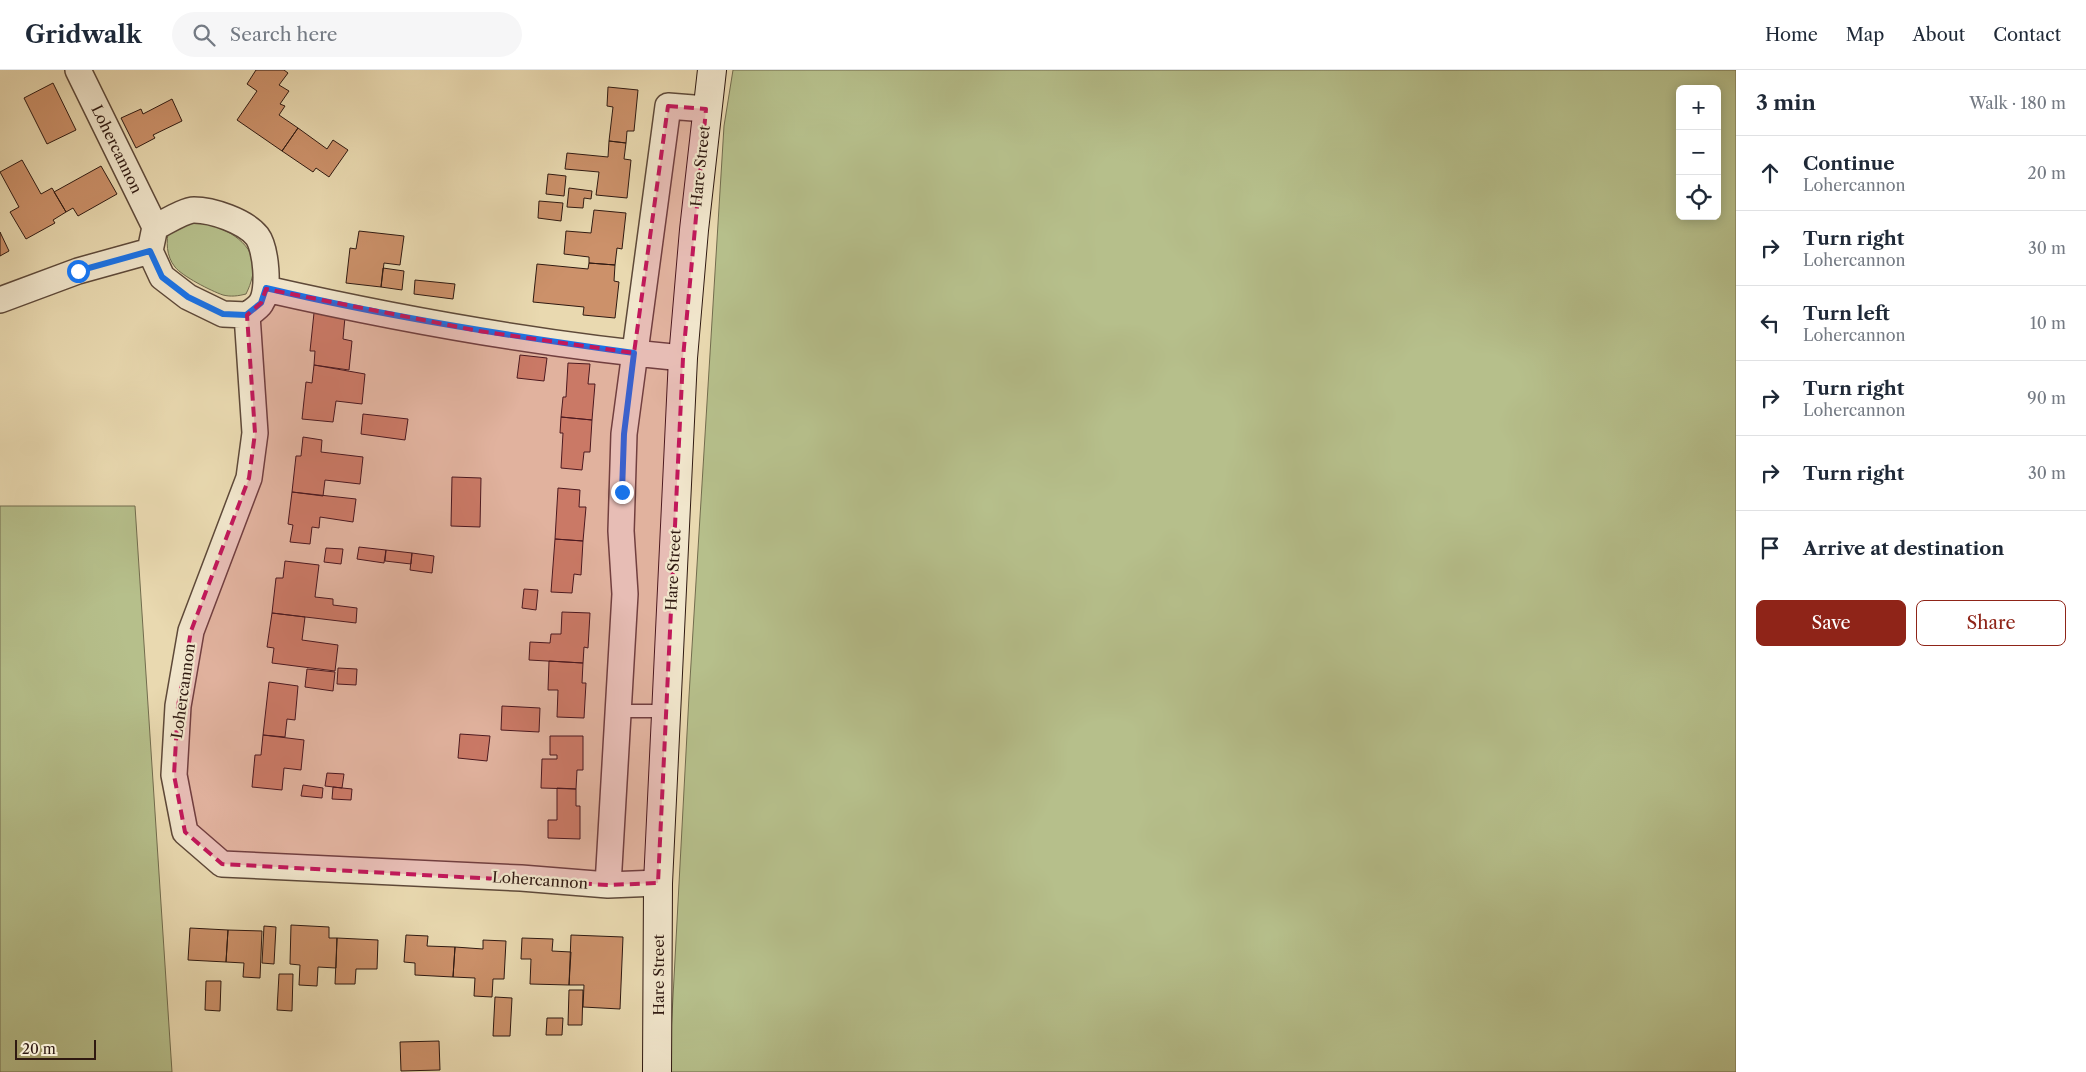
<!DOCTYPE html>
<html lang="en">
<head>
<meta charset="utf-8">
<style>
  :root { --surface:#fff; --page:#f6f6f7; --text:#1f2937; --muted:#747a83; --line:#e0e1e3; --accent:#8f2418 }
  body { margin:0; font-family:"Libre Caslon Text",serif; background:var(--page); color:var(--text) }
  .controls { position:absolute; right:15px; top:15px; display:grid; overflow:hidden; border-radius:8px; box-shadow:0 2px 12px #0003 }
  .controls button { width:45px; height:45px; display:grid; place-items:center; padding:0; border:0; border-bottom:1px solid var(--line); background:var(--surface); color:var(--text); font:25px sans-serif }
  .scale { position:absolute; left:15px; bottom:12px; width:81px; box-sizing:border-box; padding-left:5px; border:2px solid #2f1911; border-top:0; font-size:14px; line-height:18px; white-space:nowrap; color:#2f1911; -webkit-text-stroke:4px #f1e6cc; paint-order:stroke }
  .stop { position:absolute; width:15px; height:15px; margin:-11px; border:4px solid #1a73e8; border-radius:50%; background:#fff }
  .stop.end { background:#1a73e8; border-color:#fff; box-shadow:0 1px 5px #0008 }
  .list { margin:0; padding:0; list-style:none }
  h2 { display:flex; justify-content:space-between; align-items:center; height:65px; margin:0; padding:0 20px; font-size:21px }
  h2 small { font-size:16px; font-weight:400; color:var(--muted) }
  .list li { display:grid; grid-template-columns:32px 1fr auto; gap:15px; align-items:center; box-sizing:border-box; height:75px; padding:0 20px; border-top:1px solid var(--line) }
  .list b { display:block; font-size:19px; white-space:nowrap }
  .list p { margin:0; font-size:16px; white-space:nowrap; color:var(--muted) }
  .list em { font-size:16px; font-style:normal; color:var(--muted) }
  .actions { display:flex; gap:10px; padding:15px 20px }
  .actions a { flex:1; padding:11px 0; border:1px solid var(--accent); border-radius:8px; text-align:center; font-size:18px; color:var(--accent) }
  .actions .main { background:var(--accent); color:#fff }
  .icon { flex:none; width:28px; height:28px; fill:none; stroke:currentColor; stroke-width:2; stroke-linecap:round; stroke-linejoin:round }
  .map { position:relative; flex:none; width:1736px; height:1002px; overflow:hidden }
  header { display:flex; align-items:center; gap:30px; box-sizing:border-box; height:70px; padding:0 25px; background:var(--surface); border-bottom:1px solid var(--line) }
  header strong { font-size:24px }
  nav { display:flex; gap:28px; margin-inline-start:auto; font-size:18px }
  .search { width:350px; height:45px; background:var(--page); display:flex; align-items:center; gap:12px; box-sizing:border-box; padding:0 18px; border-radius:28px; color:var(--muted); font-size:19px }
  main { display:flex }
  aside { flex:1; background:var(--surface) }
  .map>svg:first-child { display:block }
  .green { fill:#b6bf8b; stroke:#726c4e; fill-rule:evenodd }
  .building { fill:#cc916a; stroke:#2f1911 }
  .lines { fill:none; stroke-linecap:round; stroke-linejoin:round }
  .lane-casing { stroke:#5e4939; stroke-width:15 }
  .street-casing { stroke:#5e4939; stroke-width:28 }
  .secondary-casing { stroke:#2f1911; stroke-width:30 }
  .lane { stroke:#f1e6cc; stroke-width:12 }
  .street { stroke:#f1e6cc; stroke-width:25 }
  .secondary { stroke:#f1e6cc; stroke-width:28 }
  .route { stroke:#1a73e8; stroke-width:6 }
  .marked { fill:#c2185b; fill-opacity:0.2; stroke:#c2185b; stroke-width:4; stroke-dasharray:10 6; stroke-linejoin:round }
  .labels { text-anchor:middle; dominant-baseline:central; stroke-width:4.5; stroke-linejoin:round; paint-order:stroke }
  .street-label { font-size:15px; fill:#2f1911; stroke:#f1e6cc }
</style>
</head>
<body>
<header>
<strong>Gridwalk</strong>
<div class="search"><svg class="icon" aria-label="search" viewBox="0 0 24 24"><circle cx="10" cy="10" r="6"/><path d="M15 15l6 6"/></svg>Search here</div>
<nav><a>Home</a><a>Map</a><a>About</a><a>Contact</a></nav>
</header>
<main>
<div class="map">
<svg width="1736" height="1002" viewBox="0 0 1736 1002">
  <rect width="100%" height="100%" fill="#e9d9b0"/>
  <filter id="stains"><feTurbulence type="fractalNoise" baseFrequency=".004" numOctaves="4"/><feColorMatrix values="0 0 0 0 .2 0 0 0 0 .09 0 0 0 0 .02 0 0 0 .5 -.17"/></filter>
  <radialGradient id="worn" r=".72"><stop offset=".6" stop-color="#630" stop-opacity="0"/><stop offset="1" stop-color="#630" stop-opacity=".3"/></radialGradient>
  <!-- green -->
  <path class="green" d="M733,0H1736V1002H669L689,626L724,56ZM1680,19H1717V146H1680Z
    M192,150C213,153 244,165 252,187C256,199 251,214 246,224C238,226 231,227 223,225C211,221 182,206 175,197C166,186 166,171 169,159Z
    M0,436H135L172,1002H0Z"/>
  <!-- building -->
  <path class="building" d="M256,0H284L288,3L279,15L289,21L280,34L285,36L279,45L298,58L282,81L237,50L257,21L247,14Z
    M53,13L76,60L47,74L24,28Z
    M608,17L638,20L634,61H627L626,73L609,71L613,37L607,36Z
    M172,29L182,51L153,65L155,68L136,78L121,48L141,39L143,44Z
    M298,58L327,79L333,70L348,80L329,107L316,98L313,102L282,81Z
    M609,71L626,73L624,89L631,90L627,128L596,125L599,102L565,99L567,83L608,87Z
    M22,90L41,124L52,118L66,142L53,150L55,153L26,169L10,142L19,137L0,102Z
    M101,96L117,124L78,146L73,138L66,142L54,122Z
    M548,104L566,106L564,126L546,124Z
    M569,118L592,121L591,129L584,128L583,138L567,137Z
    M539,131L563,133L561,151L538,148Z
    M594,140L626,143L622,179L617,178L615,195L589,193V187L564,184L566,161L591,163Z
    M359,161L404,166L400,195L384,193L381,217L346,213L350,178L356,179Z
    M0,162L9,181L0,186Z
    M589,193L615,195L614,211L619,212L615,248L583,245L584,237L533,232L537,194L588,199Z
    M383,198L404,201L402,220L381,217Z
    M415,210L455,214L453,229L414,224Z
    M314,243L345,247L343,269L352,271L349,300L314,295L315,281H310Z
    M520,285L547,288L544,311L517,308Z
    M568,293L590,294L588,314H595L592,350L561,347L563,327H566Z
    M314,295L365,304L362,334L336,331L333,352L302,349L306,312L312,313Z
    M363,344L408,349L405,370L361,364Z
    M561,347L592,350L590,382H584L582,400L561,398L563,363H560Z
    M303,367L322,370L321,382L363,387L360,414L325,410L323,426L292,422L296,386H301Z
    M452,407L481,408L480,457L451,456Z
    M558,418L580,420L579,437H586L583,471L555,469Z
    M292,422L356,429L353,452L320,447L319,458L312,457L310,474L290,472L293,455L288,454Z
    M555,469L583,471L581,505L574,504L572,523L551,522Z
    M359,477L386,480L384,493L357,489Z
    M326,478L343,479L341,494L324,492Z
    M386,480L412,483L411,494L385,491Z
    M412,483L434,486L432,503L410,500Z
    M285,491L319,495L315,527L333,529V535L357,538L356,553L272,543L276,508H283Z
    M524,519L538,520L536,540L522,538Z
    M562,542L590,543L588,578L584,577L583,593L529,590L530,572L550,573L551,564H561Z
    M272,543L305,547L302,570L338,575L335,601L272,593L274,578L267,577Z
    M549,591L583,593L582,613H586L584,648L557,647L558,620H548Z
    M338,598L357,599L356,615L337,614Z
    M307,599L335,602L333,621L305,617Z
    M269,612L298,616L295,650L287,649L285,667L263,665Z
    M502,636L540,638L539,662L501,660Z
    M460,664L490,666L487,691L458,688Z
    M263,665L304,670L301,700L284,698L282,720L252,717L255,685H261Z
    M550,666H583V700H577L576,719L541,718L542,689H557V685H550Z
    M327,703L344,704L342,718L325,716Z
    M303,715L323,718L322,728L301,726Z
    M333,717L352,719L351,730L332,729Z
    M557,718L576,719V736H580V769L548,768V750H557Z
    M291,855L329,857V868H337L336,898L318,897L317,916L299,915L300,895L290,894Z
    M264,856L276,857L274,894L262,893Z
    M190,858L228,860L226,892L188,890Z
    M228,860L262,861L260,908L243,907L244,893L226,892Z
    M406,865L428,866L427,876L455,877L453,907L415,905V893L404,892Z
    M571,865L623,867L620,939L583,937L584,915H569Z
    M337,868L378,870L377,899H356L355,914H335Z
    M522,868L553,869L552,881L571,882L569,915L530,914L531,889H521Z
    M483,870L506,871L504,909H493L492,927L474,926L475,908L453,907L455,877L483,879Z
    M279,904H293L292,941L277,940Z
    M206,911H221L220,941L205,940Z
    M569,920H583L582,955H568Z
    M495,927L512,928L510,966H493Z
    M547,948H563L562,965H546Z
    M439,971L440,1000L401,1001L400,972Z"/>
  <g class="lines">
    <defs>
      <path id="lane" d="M619,641H665"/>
      <path id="street" d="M78,0L155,157L150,181L162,207L188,227L223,244L247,245C251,242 258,238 261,233C270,220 266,178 257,166C245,151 212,140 194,140C185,140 164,153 155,157
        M266,219C403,250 543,275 683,288
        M0,230L78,201L150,181
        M247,245L255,363L249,408L191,561L178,636L174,705L185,762L222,794L521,808L608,815L658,813
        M608,815L625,524L621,461L624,364L668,36L706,39"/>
      <path id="secondary" d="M657,1002L658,813L683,288L694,160L712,0"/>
    </defs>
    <!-- lane casing -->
    <use href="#lane" class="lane-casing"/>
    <!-- street casing -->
    <use href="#street" class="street-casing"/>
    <!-- secondary casing -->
    <use href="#secondary" class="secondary-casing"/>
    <!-- lane -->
    <use href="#lane" class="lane"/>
    <!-- street -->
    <use href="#street" class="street"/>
    <!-- secondary -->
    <use href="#secondary" class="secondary"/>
  </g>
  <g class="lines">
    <!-- route -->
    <path class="route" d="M78,201L150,181L162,207L188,227L223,244L246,245L261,233L266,218C388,247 511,266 634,283L624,364L622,422"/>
  </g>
  <!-- marked area -->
  <path class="marked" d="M668,36L706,39L683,288L658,813L608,815L222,794L185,762L174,705L178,636L191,561L249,408L255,363L247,245L261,233L266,219L479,261L634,283Z"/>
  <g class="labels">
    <!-- street labels -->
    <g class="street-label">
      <text transform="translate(117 79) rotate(64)">Lohercannon</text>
      <text transform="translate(700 96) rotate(-84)">Hare Street</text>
      <text transform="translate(673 500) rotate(-87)">Hare Street</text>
      <text transform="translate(183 621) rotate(-82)">Lohercannon</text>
      <text transform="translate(540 810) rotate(4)">Lohercannon</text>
      <text transform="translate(658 905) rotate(-90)">Hare Street</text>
    </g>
  </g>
  <rect width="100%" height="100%" filter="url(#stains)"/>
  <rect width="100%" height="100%" fill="url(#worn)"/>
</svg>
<div class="controls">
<button>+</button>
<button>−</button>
<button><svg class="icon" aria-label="locate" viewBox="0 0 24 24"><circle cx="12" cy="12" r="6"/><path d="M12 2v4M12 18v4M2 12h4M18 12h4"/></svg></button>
</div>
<div class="scale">20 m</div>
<div class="stop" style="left:78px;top:201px"></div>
<div class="stop end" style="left:622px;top:422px"></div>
</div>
<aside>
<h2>3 min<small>Walk · 180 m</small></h2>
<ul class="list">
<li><svg class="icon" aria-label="ahead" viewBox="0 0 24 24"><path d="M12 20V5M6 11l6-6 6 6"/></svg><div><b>Continue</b><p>Lohercannon</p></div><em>20 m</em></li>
<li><svg class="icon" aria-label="right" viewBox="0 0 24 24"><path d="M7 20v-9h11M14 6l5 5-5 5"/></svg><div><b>Turn right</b><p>Lohercannon</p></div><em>30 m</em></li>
<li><svg class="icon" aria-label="left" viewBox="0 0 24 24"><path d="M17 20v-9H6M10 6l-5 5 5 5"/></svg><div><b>Turn left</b><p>Lohercannon</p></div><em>10 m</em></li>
<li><svg class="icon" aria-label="right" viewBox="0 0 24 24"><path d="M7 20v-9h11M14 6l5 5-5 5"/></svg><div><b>Turn right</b><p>Lohercannon</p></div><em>90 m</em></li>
<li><svg class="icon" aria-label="right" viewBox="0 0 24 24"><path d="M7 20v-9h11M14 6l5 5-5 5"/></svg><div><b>Turn right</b></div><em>30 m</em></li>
<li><svg class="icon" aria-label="arrive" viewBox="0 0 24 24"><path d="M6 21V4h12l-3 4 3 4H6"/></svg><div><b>Arrive at destination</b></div></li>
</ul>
<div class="actions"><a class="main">Save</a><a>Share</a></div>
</aside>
</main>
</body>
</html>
